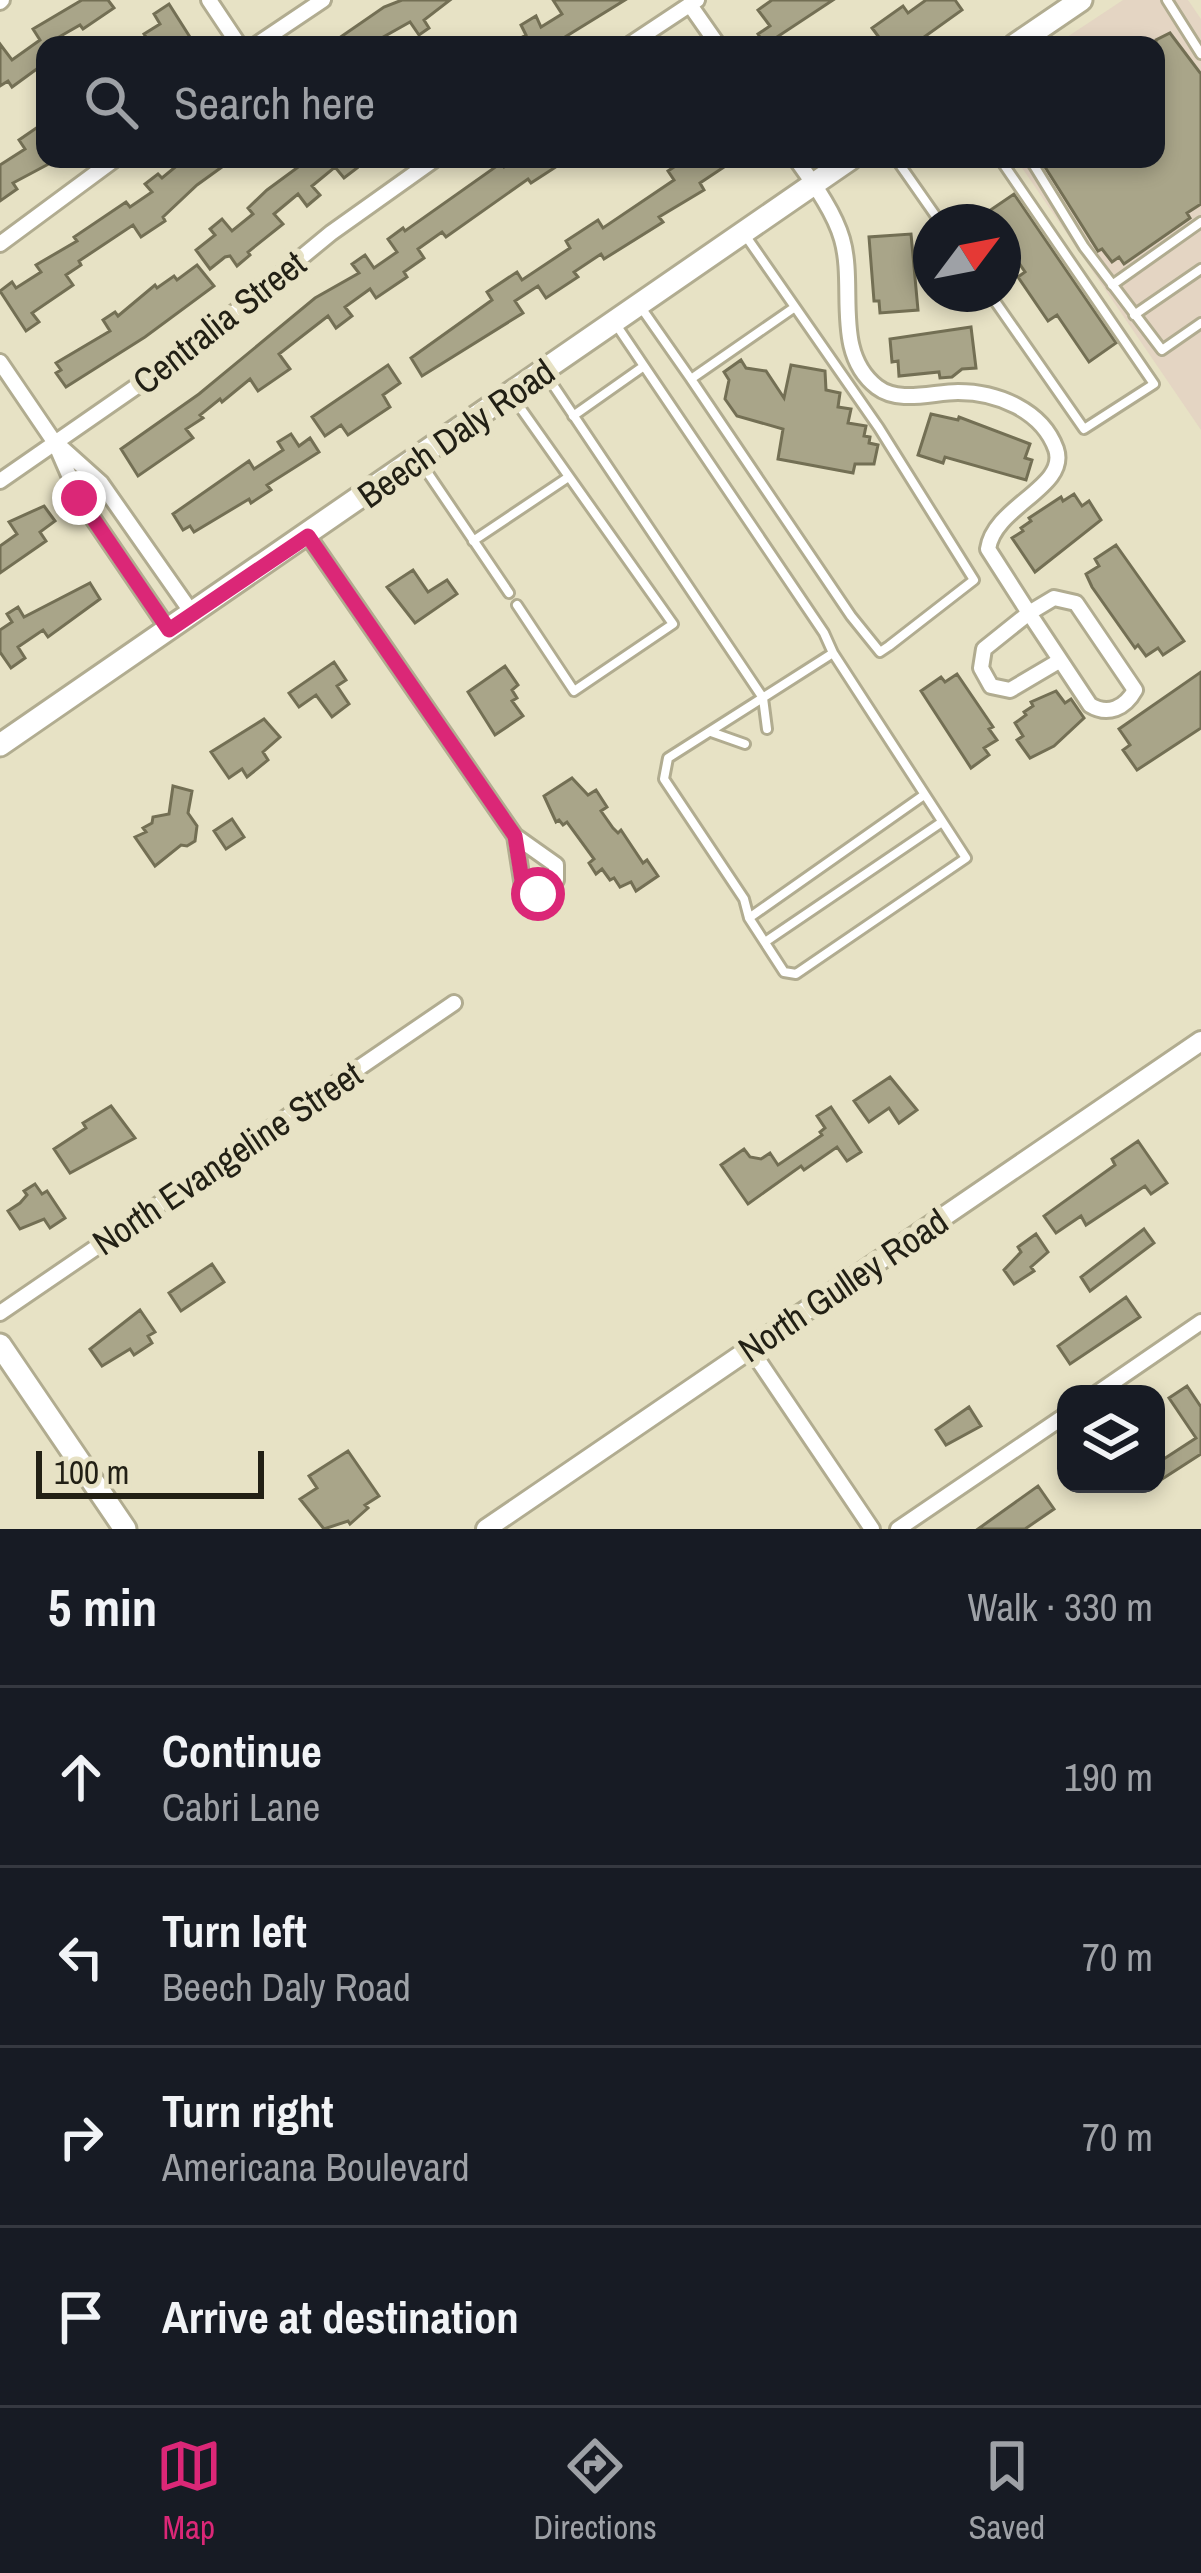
<!DOCTYPE html>
<html lang="en">
<head>
<meta charset="utf-8">
<style>
  :root { --surface:#171b24; --page:#20242c; --text:#f1f3f6; --muted:#9ea1a6; --line:#363941; --accent:#db2777 }
  body { margin:0; font-family:"Archivo Narrow",sans-serif; background:var(--page); color:var(--text) }
  .controls { position:absolute; right:36px; bottom:36px; display:grid; overflow:hidden; border-radius:24px; box-shadow:0 6px 18px #0003 }
  .controls button { width:108px; height:108px; display:grid; place-items:center; padding:0; border:0; border-bottom:3px solid var(--line); background:var(--surface); color:var(--text); font:60px sans-serif }
  .compass { position:absolute; left:913px; top:204px; width:108px; height:108px; border-radius:50%; background:var(--surface); box-shadow:0 6px 18px #0003; rotate:58deg }
  .scale { position:absolute; left:36px; bottom:30px; width:228px; box-sizing:border-box; padding-left:12px; border:6px solid #222015; border-top:0; font-size:33px; line-height:42px; white-space:nowrap; color:#222015; -webkit-text-stroke:9px #e7e2c5; paint-order:stroke }
  .stop { position:absolute; width:36px; height:36px; margin:-27px; border:9px solid #db2777; border-radius:50%; background:#fff }
  .stop.end { background:#db2777; border-color:#fff; box-shadow:0 3px 12px #0008 }
  .list { margin:0; padding:0; list-style:none }
  h2 { display:flex; justify-content:space-between; align-items:center; height:156px; margin:0; padding:0 48px; font-size:51px }
  h2 small { font-size:39px; font-weight:400; color:var(--muted) }
  .list li { display:grid; grid-template-columns:78px 1fr auto; gap:36px; align-items:center; box-sizing:border-box; height:180px; padding:0 48px; border-top:3px solid var(--line) }
  .list b { display:block; font-size:45px; white-space:nowrap }
  .list p { margin:0; font-size:39px; white-space:nowrap; color:var(--muted) }
  .list em { font-size:39px; font-style:normal; color:var(--muted) }
  .icon { flex:none; width:66px; height:66px; fill:none; stroke:currentColor; stroke-width:2; stroke-linecap:round; stroke-linejoin:round }
  .map { position:relative; flex:none; width:1201px; height:1529px; overflow:hidden }
  .search { position:absolute; background:var(--surface); box-shadow:0 6px 18px #0003; left:36px; right:36px; top:36px; height:132px; display:flex; align-items:center; gap:30px; box-sizing:border-box; padding:0 42px; border-radius:24px; color:var(--muted); font-size:45px }
  .sheet { height:876px; background:var(--surface) }
  nav { display:flex; justify-content:space-around; align-items:center; box-sizing:border-box; height:168px; border-top:3px solid var(--line); background:var(--surface); font-size:33px; color:var(--muted) }
  nav a { display:grid; justify-items:center; gap:6px }
  nav .on { color:var(--accent) }
  .map>svg:first-child { display:block }
  .education { fill:#e4d5c3 }
  .building { fill:#a9a589; stroke:#736f54; stroke-width:3 }
  .lines { fill:none; stroke-linecap:round; stroke-linejoin:round }
  .service-casing { stroke:#b1ac90; stroke-width:14 }
  .minor-casing { stroke:#b1ac90; stroke-width:20 }
  .tertiary-casing { stroke:#b1ac90; stroke-width:24 }
  .secondary-casing { stroke:#b1ac90; stroke-width:27 }
  .service { stroke:#fff; stroke-width:8 }
  .minor { stroke:#fff; stroke-width:14 }
  .tertiary { stroke:#fff; stroke-width:18 }
  .secondary { stroke:#fff; stroke-width:21 }
  .route { stroke:#db2777; stroke-width:15 }
  .labels { text-anchor:middle; dominant-baseline:central; stroke-width:12; stroke-linejoin:round; paint-order:stroke }
  .street-label { font-size:36px; fill:#222015; stroke:#e7e2c5 }
</style>
</head>
<body>
<div class="map">
<svg width="1201" height="1529" viewBox="0 0 1201 1529">
  <rect width="100%" height="100%" fill="#e7e2c5"/>
  <!-- education -->
  <path class="education" d="M1123,0H1188L1201,19V430L1016,159H1156V45H1055Z"/>
  <!-- building -->
  <path class="building" d="M82,0H108L114,8L83,29L80,25L45,45V63L12,87L8,81L0,86V44L12,60L40,40L33,29Z
    M402,0H450L424,20L429,28L419,35L410,22L369,45H329L384,7Z
    M553,0H625L552,45H508L526,35L521,25L536,16L541,27L562,14Z
    M772,0H833L765,45L758,34L770,26L758,10Z
    M926,0H955L962,10L913,45H865L878,36L872,28L903,6L908,13Z
    M169,4L195,45H151L144,34L160,24L154,14Z
    M1170,33L1201,74V204L1187,213L1190,218L1124,264L1119,257L1112,262L1102,249L1098,251L1040,159H1156V40Z
    M45,122V159H58L13,183L17,189L0,201V165L25,149L19,140Z
    M185,159H233L197,185L163,217L165,221L141,237L133,225L79,261L81,265L66,275L73,285L32,313L39,322L26,331L0,291L12,282L16,288L41,272L36,265L77,241L74,237L126,202L130,207L152,192L145,184L158,174L162,178Z
    M309,159H349L357,168L344,178L335,167L312,186L320,195L307,206L298,194L274,214L283,224L248,252L250,255L237,266L230,256L225,257L210,269L196,250L215,235L210,229L222,219L232,231L253,214L248,208L267,190Z
    M516,159H568L531,183L528,179L446,237L442,232L418,249L424,258L404,272L407,277L376,298L370,289L345,307L352,316L336,328L328,316L279,354L290,369L258,391L250,379L222,402L220,399L200,415L203,418L186,429L193,438L138,476L121,449L199,394L315,298L359,273L352,264L365,255L374,268L397,252L388,239L403,228L405,231L501,163L504,167Z
    M686,159H736L700,183L704,190L659,217L663,222L604,259L601,254L574,272L578,277L546,298L538,286L515,301L523,313L422,376L411,358L492,300L487,292L517,272L522,280L570,248L566,241L598,220L603,228L674,180L668,171Z
    M1014,194L1116,343L1089,362L1057,315L1048,321L1018,277L1025,272L1003,240V222H973Z
    M911,234L918,310L880,313L879,301H874L869,237Z
    M197,265L214,286L145,337L66,387L56,373L61,370L56,363L110,331L103,320L115,312L118,316L155,285L157,288L174,276L177,280Z
    M971,327L976,368L962,369L952,377L940,378L939,372L899,376L898,361L892,362L890,339Z
    M741,360L746,368L766,371L784,398L791,365L825,371L826,390L840,393L838,407L851,409L848,423L866,426L864,436L870,437L869,443L878,445L874,464H855L853,473L778,459L783,429L737,416L725,399L729,380L724,372Z
    M388,365L400,383L383,395L390,407L348,435L341,425L325,436L312,417Z
    M931,414L958,420L959,417L1030,444L1025,458L1032,460L1026,480L945,457L943,463L918,455Z
    M291,434L299,446L310,438L319,452L267,485L271,490L251,503L249,499L194,532L190,526L183,530L173,514L249,461L254,469L283,450L278,442Z
    M1074,494L1082,506L1089,501L1101,520L1035,572L1012,538L1023,531L1021,528L1031,521L1029,518L1061,497L1063,501Z
    M44,506L55,521L40,532L46,541L0,573V546L17,534L9,522Z
    M1116,545L1184,641L1163,655L1158,648L1146,656L1138,645L1135,648L1092,587L1086,574L1099,566L1095,559Z
    M413,570L428,592L447,580L457,594L415,623L387,587Z
    M90,583L100,599L48,637L43,630L18,647L25,658L11,668L0,652V630L12,622L7,614L18,607L24,617Z
    M334,662L346,680L337,686L349,704L332,717L316,695L299,707L289,693Z
    M505,666L518,685L512,690L517,698L512,701L523,716L495,735L468,692Z
    M1201,672V728L1137,770L1123,750L1130,745L1119,729Z
    M957,674L993,727L989,729L997,740L984,748L989,755L971,768L921,691L941,677L945,682Z
    M1056,691L1065,703L1071,699L1084,718L1054,746L1030,758L1017,740L1023,736L1015,723L1026,715L1024,712L1033,706L1031,702Z
    M264,719L280,737L263,752L268,760L247,777L242,769L229,778L211,752Z
    M572,778L588,795L596,790L607,807L601,811L613,828L618,833L621,830L643,863L647,860L658,876L636,891L631,882L620,887L614,878L610,880L602,869L596,874L589,863L594,859L567,822L563,825L559,820L556,822L544,796Z
    M173,786L192,791L188,813L197,826L195,841L187,846L181,845L155,866L135,837L146,832L143,828L152,823L153,817L169,814Z
    M232,819L244,837L226,849L214,831Z
    M890,1077L917,1110L899,1123L889,1108L869,1122L854,1101Z
    M111,1106L135,1138L70,1173L54,1149L86,1128L83,1123Z
    M831,1107L861,1152L847,1161L837,1147L804,1170L801,1166L748,1204L721,1165L744,1149L750,1157L761,1159L770,1153L778,1165L822,1135L820,1132L825,1128L817,1116Z
    M1138,1141L1167,1183L1151,1194L1145,1186L1086,1225L1081,1216L1056,1233L1044,1216L1115,1165L1112,1159Z
    M35,1184L42,1194L47,1191L65,1218L50,1228L44,1219L20,1229L8,1211L20,1203L27,1195L24,1191Z
    M1144,1229L1154,1243L1090,1291L1081,1277Z
    M1036,1234L1048,1252L1031,1267L1034,1271L1014,1284L1004,1270L1021,1252L1018,1247Z
    M212,1264L224,1282L181,1311L169,1293Z
    M1126,1297L1140,1317L1070,1364L1058,1346Z
    M140,1310L155,1332L148,1336L152,1343L134,1355L130,1349L102,1366L90,1349Z
    M1187,1386L1201,1407V1454L1156,1483V1464L1196,1438L1169,1398Z
    M969,1407L981,1426L946,1445L936,1430Z
    M348,1451L379,1496L365,1505L368,1508L350,1524L348,1521L324,1529L300,1499L317,1488L309,1476Z
    M1038,1486L1054,1509L1025,1529H978Z"/>
  <g class="lines">
    <defs>
      <path id="service" d="M1167,0L1201,54
        M896,159L940,222
        M1030,159L1084,247L1162,350L1201,323
        M1112,285L1201,222
        M990,294L1084,429L1154,384L1000,159
        M640,306L691,379L795,307L745,235
        M1134,315L1201,269
        M617,326L824,633L833,653L966,858L796,974L784,972L749,918L924,795
        M545,373L763,698L767,729
        M691,379L851,616L880,652L889,646L974,580L879,428L795,307
        M512,396L673,624L574,691L517,605
        M573,416L644,366
        M419,460L509,593
        M473,541L567,478
        M711,732L745,744
        M749,918L744,899L664,779L668,758L833,653
        M765,942L942,822"/>
      <path id="minor" d="M209,0L239,45
        M0,2L2,0
        M690,5L718,45
        M256,45L323,0
        M629,45L697,0
        M796,159C813,183 834,211 842,239C856,287 832,352 877,387C899,404 933,392 958,392C997,392 1042,410 1056,449C1069,487 994,506 988,549L1029,613L1054,598L1076,603L1135,690C1125,708 1108,716 1090,705L1029,613L984,649L981,668L991,686L1010,690L1059,661
        M0,244L115,159
        M0,362L55,443L79,498L169,630
        M62,448L101,483L192,613
        M0,481L189,350L331,233L435,159
        M308,536L515,836L523,887L538,894L556,880V865L515,836
        M0,1313L454,1003
        M750,1348L872,1529
        M1096,1394L1201,1322
        M898,1529L1066,1415"/>
      <path id="tertiary" d="M486,1529L1201,1041"/>
      <path id="secondary" d="M1015,45L1081,0
        M0,745L850,159
        M0,1345L125,1529"/>
    </defs>
    <!-- service casing -->
    <use href="#service" class="service-casing"/>
    <!-- minor casing -->
    <use href="#minor" class="minor-casing"/>
    <!-- tertiary casing -->
    <use href="#tertiary" class="tertiary-casing"/>
    <!-- secondary casing -->
    <use href="#secondary" class="secondary-casing"/>
    <!-- service -->
    <use href="#service" class="service"/>
    <!-- minor -->
    <use href="#minor" class="minor"/>
    <!-- tertiary -->
    <use href="#tertiary" class="tertiary"/>
    <!-- secondary -->
    <use href="#secondary" class="secondary"/>
  </g>
  <g class="lines">
    <!-- route -->
    <path class="route" d="M79,498L169,630L308,536L515,836L523,887L538,894"/>
  </g>
  <g class="labels">
    <!-- street labels -->
    <g class="street-label">
      <text transform="translate(219 322) rotate(-38)">Centralia Street</text>
      <text transform="translate(456 433) rotate(-35)">Beech Daly Road</text>
      <text transform="translate(227 1158) rotate(-34)">North Evangeline Street</text>
      <text transform="translate(843 1285) rotate(-34)">North Gulley Road</text>
    </g>
  </g>
</svg>
<div class="controls">
<button><svg class="icon" aria-label="layers" viewBox="0 0 24 24"><path d="M12 4l9 5-9 5-9-5zM3 14l9 5 9-5"/></svg></button>
</div>
<svg class="compass" viewBox="-18 -18 36 36"><path d="M0-13l5 13h-10z" fill="#e53935"/><path d="M0 13l5-13h-10z" fill="#9ea1a6"/></svg>
<div class="scale">100 m</div>
<div class="stop" style="left:538px;top:894px"></div>
<div class="stop end" style="left:79px;top:498px"></div>
<div class="search"><svg class="icon" aria-label="search" viewBox="0 0 24 24"><circle cx="10" cy="10" r="6"/><path d="M15 15l6 6"/></svg>Search here</div>
</div>
<section class="sheet">
<h2>5 min<small>Walk · 330 m</small></h2>
<ul class="list">
<li><svg class="icon" aria-label="ahead" viewBox="0 0 24 24"><path d="M12 20V5M6 11l6-6 6 6"/></svg><div><b>Continue</b><p>Cabri Lane</p></div><em>190 m</em></li>
<li><svg class="icon" aria-label="left" viewBox="0 0 24 24"><path d="M17 20v-9H6M10 6l-5 5 5 5"/></svg><div><b>Turn left</b><p>Beech Daly Road</p></div><em>70 m</em></li>
<li><svg class="icon" aria-label="right" viewBox="0 0 24 24"><path d="M7 20v-9h11M14 6l5 5-5 5"/></svg><div><b>Turn right</b><p>Americana Boulevard</p></div><em>70 m</em></li>
<li><svg class="icon" aria-label="arrive" viewBox="0 0 24 24"><path d="M6 21V4h12l-3 4 3 4H6"/></svg><div><b>Arrive at destination</b></div></li>
</ul>
</section>
<nav>
<a class="on"><svg class="icon" aria-label="map" viewBox="0 0 24 24"><path d="M3 6l6-2 6 2 6-2v14l-6 2-6-2-6 2zM9 4v14M15 6v14"/></svg>Map</a>
<a><svg class="icon" aria-label="directions" viewBox="0 0 24 24"><path d="M12 3l9 9-9 9-9-9zM9 14v-3h6M13 9l2 2-2 2"/></svg>Directions</a>
<a><svg class="icon" aria-label="saved" viewBox="0 0 24 24"><path d="M7 4h10v16l-5-4-5 4z"/></svg>Saved</a>
</nav>
</body>
</html>
